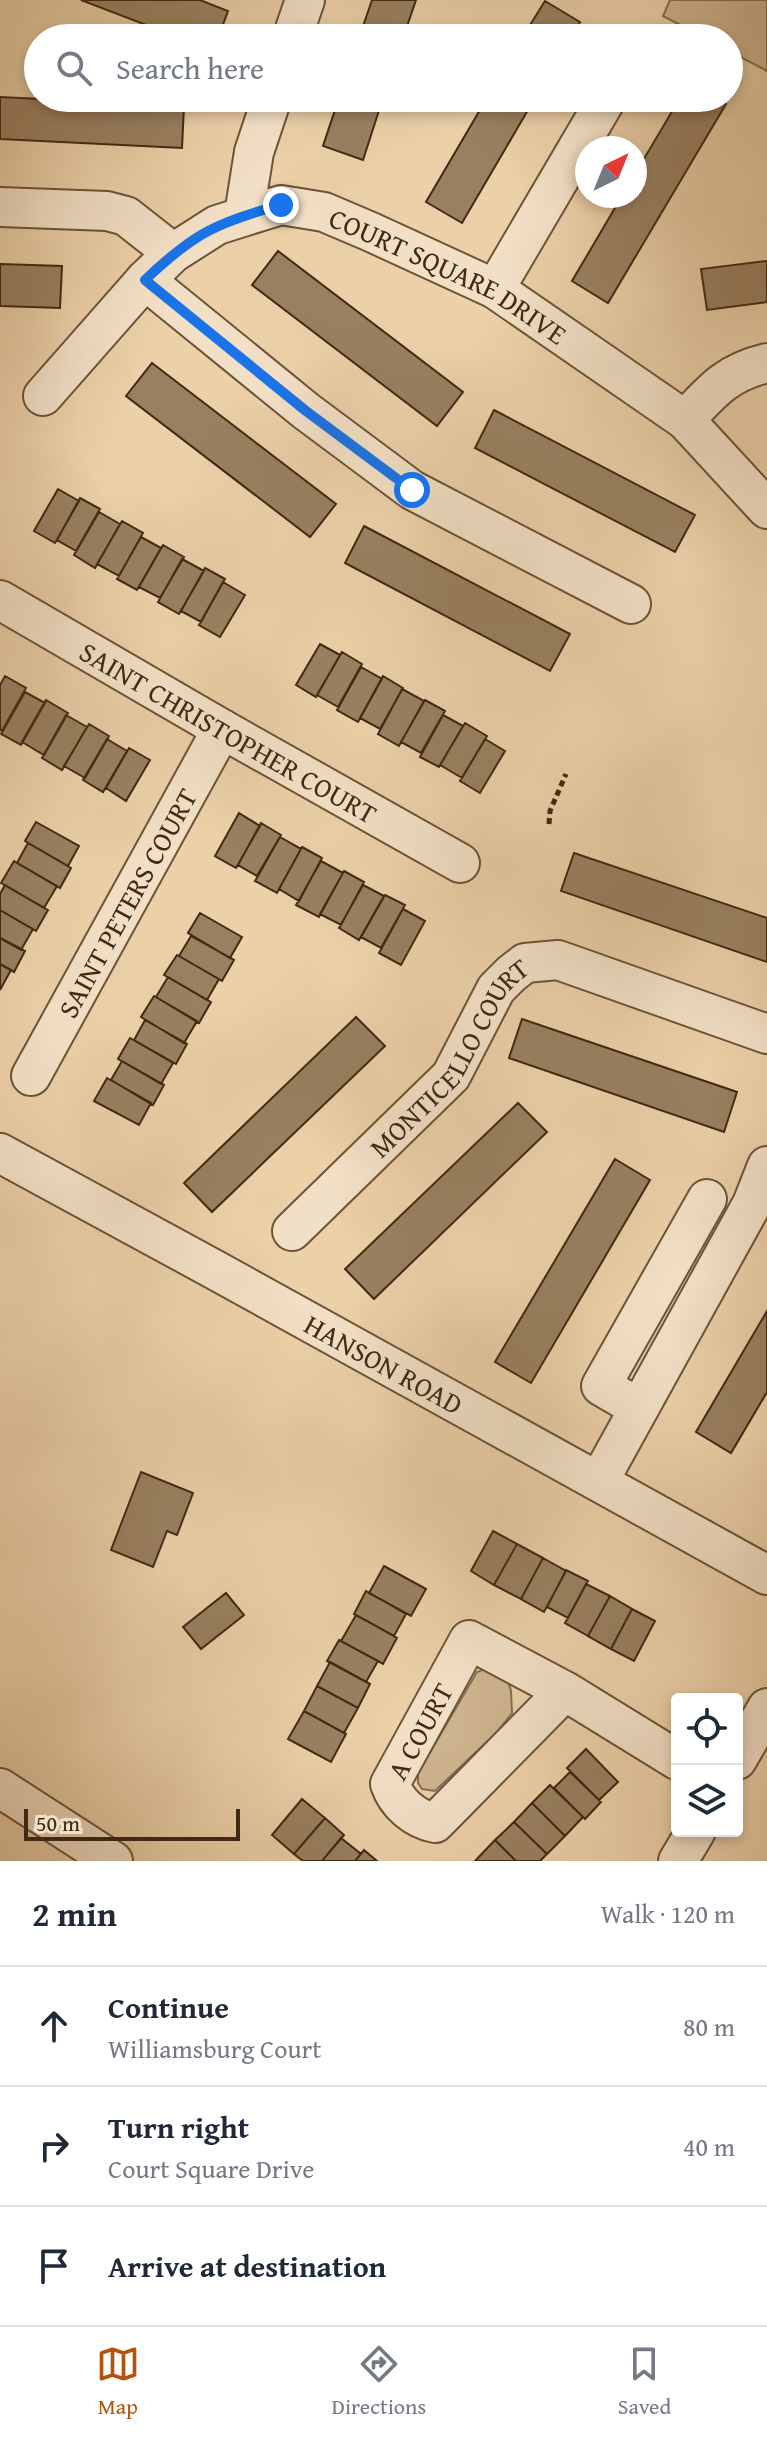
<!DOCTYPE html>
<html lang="en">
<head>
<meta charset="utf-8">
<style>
  :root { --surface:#fff; --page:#f2f2f3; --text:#1f2937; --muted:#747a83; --line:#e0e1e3; --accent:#b45309 }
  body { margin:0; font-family:"Gentium Book Plus",serif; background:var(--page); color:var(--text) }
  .controls { position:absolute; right:24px; bottom:24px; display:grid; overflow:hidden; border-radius:8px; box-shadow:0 4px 12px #0003 }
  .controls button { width:72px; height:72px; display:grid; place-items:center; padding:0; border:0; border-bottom:2px solid var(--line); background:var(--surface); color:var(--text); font:40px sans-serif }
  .compass { position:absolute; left:575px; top:136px; width:72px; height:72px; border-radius:50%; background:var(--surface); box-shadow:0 4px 12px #0003; rotate:43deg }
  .scale { position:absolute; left:24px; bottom:20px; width:216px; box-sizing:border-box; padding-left:8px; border:4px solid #402a13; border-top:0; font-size:22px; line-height:28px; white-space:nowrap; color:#402a13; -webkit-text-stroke:6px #f2e0c6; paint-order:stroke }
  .stop { position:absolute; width:24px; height:24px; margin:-18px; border:6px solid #1a73e8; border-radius:50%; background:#fff }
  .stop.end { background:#1a73e8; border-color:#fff; box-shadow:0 2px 8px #0008 }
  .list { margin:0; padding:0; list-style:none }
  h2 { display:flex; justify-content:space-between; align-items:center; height:104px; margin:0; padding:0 32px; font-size:34px }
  h2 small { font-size:26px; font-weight:400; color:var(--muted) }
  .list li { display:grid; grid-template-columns:52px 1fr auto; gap:24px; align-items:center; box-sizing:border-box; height:120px; padding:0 32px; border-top:2px solid var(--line) }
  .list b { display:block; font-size:30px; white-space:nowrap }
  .list p { margin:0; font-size:26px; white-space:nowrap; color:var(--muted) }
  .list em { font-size:26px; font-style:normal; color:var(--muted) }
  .icon { flex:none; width:44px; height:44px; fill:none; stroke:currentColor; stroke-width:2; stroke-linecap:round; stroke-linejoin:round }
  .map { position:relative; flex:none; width:767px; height:1861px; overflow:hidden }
  .search { position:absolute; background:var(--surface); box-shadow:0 4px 12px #0003; left:24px; right:24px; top:24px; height:88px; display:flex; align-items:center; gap:20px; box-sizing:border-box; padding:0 28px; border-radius:44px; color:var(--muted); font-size:30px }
  .sheet { height:464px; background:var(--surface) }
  nav { display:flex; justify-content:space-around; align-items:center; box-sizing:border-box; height:112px; border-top:2px solid var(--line); background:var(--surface); font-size:22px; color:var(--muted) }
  nav a { display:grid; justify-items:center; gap:4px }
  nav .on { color:var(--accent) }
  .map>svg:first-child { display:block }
  .green { fill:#ceb48f; stroke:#876f51; stroke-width:2 }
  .building { fill:#998060; stroke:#402a13; stroke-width:2 }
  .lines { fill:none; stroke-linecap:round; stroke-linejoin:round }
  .minor-casing { stroke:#6b5438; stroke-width:42 }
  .path { stroke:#402a13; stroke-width:5; stroke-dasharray:6 4; stroke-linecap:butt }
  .minor { stroke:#f2e0c6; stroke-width:38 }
  .route { stroke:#1a73e8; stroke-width:10 }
  .labels { text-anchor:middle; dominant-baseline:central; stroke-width:8; stroke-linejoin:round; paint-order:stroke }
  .street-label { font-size:28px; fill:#402a13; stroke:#f2e0c6 }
</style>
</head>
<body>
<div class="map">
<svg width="767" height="1861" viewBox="0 0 767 1861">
  <rect width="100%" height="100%" fill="#ebd0a8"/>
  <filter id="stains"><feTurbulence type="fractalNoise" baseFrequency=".0025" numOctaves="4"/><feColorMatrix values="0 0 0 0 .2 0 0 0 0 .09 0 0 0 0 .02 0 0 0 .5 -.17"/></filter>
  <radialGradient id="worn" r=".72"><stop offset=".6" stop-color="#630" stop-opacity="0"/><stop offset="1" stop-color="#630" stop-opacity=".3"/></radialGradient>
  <!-- green -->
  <path class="green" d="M670,0H767V71L729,51V38H705L663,16Z
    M485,1669L508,1681L511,1691L512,1713L496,1733L435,1791L422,1789L418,1783V1773L477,1672Z"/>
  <!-- building -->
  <path class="building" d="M81,0H200L228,11L218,38H180Z
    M372,0H416L403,38H359Z
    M545,1L580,22L571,38H522Z
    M0,97L184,106L182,148L0,139Z
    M339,98H383L363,160L323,146Z
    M487,98H535L462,223L426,202Z
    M680,98H716L726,104L608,303L572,281L622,196H635V174Z
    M278,251L463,392L437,426L252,285Z
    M767,261V302L707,310L701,269Z
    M0,264L62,266L60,308L0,306Z
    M152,363L336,504L310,537L126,396Z
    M494,410L695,515L675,552L475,448Z
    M58,489L79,501L55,543L34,531Z
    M80,498L100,509L76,551L57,540Z
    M99,512L120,524L95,568L74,555Z
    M122,521L143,533L119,576L97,564Z
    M364,526L570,634L550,671L345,563Z
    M141,537L161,548L137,590L117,579Z
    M163,545L184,557L160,598L139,587Z
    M182,559L204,571L179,614L158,602Z
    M205,568L225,579L201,622L181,611Z
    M223,582L245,595L220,637L199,625Z
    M320,644L340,655L316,697L296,685Z
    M342,652L362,664L338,707L317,695Z
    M361,667L382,679L358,722L337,710Z
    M5,676L26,688L2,731L0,730V685Z
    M383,676L403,688L380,729L360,718Z
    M402,689L424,701L399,746L378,734Z
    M25,692L45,703L21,745L1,734Z
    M46,700L68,713L44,755L22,742Z
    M425,700L445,711L421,753L401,742Z
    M66,715L87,727L62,770L42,758Z
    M443,715L463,726L439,767L420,757Z
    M465,723L487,736L462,778L440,765Z
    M89,724L109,736L85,778L64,766Z
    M107,739L127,751L103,792L83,780Z
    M485,739L505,751L480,793L460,781Z
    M129,748L150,760L126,801L106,788Z
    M239,813L260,826L236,868L215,856Z
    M36,822L79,846L68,866L25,841Z
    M261,823L281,835L257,876L238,865Z
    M280,837L301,849L277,893L255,881Z
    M28,843L71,868L60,888L17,863Z
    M302,847L322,858L299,901L279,889Z
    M574,853L767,918V962L561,891Z
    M14,861L57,886L44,908L1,883Z
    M321,861L343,873L319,917L296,905Z
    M344,871L364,882L341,925L320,914Z
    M5,885L48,910L36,931L0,910V894Z
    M363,885L384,896L359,940L339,928Z
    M385,895L405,905L381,948L361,937Z
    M403,909L425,921L401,965L379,953Z
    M0,910L33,929L21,950L0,938Z
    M200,913L242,937L230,958L188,933Z
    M191,936L234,960L222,981L179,956Z
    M0,938L25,951L14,972L0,964Z
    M177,955L219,979L207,1000L164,975Z
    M0,964L11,970L0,990Z
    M168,977L211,1002L199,1023L156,997Z
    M154,996L197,1021L184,1043L141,1017Z
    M356,1017L385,1046L212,1212L184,1183Z
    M522,1019L737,1092L724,1132L509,1058Z
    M145,1020L187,1044L176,1064L134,1040Z
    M130,1038L173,1063L161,1084L118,1059Z
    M122,1061L164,1085L153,1105L111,1080Z
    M107,1078L151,1103L139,1125L94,1101Z
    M518,1103L547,1132L374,1299L345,1269Z
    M615,1159L650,1180L531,1383L495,1362Z
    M767,1311V1392L731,1453L696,1432Z
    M141,1472L193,1493L177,1535L167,1531L153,1567L111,1550Z
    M493,1531L517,1544L494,1585L471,1571Z
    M517,1544L543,1558L521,1599L494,1585Z
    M543,1558L566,1571L544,1612L521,1599Z
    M384,1566L426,1589L411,1616L369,1593Z
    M566,1570L588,1581L568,1618L547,1607Z
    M586,1584L610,1596L588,1636L565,1623Z
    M366,1591L406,1614L394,1636L354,1614Z
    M226,1593L244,1615L201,1649L183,1627Z
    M610,1596L632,1609L611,1649L588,1636Z
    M632,1609L655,1621L634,1661L611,1649Z
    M356,1615L397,1638L383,1664L341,1641Z
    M339,1640L378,1661L366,1682L327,1661Z
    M330,1662L370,1684L358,1708L317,1686Z
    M317,1686L358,1708L344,1733L304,1711Z
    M304,1711L346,1734L331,1762L288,1739Z
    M586,1749L618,1782L599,1800L567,1768Z
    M570,1772L601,1802L585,1819L554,1788Z
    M550,1785L583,1817L565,1836L532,1803Z
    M302,1799L325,1818L294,1854L272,1835Z
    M532,1803L565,1836L547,1854L514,1822Z
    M325,1818L344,1835L322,1861H303L294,1854Z
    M514,1822L547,1854L540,1861H516L495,1840Z
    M341,1838L361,1854L355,1861H322Z
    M495,1840L516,1861H475Z
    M364,1850L377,1861H355Z"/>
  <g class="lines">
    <defs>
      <g id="minor">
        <path d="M292,38L305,0"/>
        <path d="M0,207L107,211L126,216L173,253"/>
        <path d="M244,215L254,152L272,98"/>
        <path d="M145,280L306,411L412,490L631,604"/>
        <path d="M495,289L607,98"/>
        <path id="s1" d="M43,396L145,280L173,253L217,225L281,205L324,212L371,232L495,289L685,420L767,509"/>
        <path d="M685,420C712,391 726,373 767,363"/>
        <path id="s2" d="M0,600L222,729L460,863"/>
        <path id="s3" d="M31,1076L222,729"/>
        <path id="s4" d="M0,1153L217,1271L767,1575"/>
        <path id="s5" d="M292,1231L451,1076L496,989L511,974L525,963L558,960L767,1034"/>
        <path d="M639,1408L601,1386L707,1199"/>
        <path d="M599,1481L752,1204L767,1166"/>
        <path id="s6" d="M565,1691L435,1823C415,1819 397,1804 390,1784L469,1640L565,1691L677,1760"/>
        <path d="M737,1760L767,1708"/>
        <path d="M0,1788L113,1861"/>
        <path d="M678,1861L696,1831"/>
      </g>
    </defs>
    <!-- minor casing -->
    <use href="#minor" class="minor-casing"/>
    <!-- path -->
    <path class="path" d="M549,824L550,811L566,774"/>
    <!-- minor -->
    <use href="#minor" class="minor"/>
  </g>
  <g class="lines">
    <!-- route -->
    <path class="route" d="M281,205C217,222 193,234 145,280L306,411L412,490"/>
  </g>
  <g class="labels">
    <!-- street labels -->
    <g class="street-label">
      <text stroke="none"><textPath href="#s1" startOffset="496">COURT SQUARE DRIVE</textPath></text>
      <text stroke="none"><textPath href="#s2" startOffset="264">SAINT CHRISTOPHER COURT</textPath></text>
      <text stroke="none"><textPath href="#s3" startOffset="198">SAINT PETERS COURT</textPath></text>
      <text stroke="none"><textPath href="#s5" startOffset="236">MONTICELLO COURT</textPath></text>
      <text stroke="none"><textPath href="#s4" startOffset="438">HANSON ROAD</textPath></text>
      <text stroke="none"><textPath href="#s6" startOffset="308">A COURT</textPath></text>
    </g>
  </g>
  <rect width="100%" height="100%" filter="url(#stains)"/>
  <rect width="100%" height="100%" fill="url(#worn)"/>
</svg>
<div class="controls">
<button><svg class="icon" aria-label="locate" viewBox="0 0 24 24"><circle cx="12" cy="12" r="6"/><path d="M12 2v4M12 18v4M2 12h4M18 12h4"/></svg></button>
<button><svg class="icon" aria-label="layers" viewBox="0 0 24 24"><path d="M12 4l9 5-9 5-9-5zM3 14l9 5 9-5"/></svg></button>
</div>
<svg class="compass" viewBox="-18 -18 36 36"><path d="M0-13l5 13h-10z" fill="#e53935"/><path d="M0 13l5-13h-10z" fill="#747a83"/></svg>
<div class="scale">50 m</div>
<div class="stop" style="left:412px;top:490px"></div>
<div class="stop end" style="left:281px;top:205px"></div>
<div class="search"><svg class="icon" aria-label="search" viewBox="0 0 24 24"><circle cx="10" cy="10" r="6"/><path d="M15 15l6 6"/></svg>Search here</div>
</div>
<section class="sheet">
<h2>2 min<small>Walk · 120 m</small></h2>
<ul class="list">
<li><svg class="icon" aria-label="ahead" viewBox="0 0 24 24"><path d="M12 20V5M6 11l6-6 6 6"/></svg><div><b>Continue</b><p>Williamsburg Court</p></div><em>80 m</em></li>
<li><svg class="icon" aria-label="right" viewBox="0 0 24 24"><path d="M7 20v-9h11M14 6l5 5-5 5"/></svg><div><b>Turn right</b><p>Court Square Drive</p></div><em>40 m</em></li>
<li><svg class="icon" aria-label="arrive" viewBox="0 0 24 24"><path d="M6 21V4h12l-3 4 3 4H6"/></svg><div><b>Arrive at destination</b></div></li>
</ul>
</section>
<nav>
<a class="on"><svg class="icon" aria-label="map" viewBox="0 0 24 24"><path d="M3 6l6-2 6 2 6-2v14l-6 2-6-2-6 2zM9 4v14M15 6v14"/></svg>Map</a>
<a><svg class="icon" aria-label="directions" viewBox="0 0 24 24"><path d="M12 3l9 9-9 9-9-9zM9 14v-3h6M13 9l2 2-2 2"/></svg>Directions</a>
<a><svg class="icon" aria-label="saved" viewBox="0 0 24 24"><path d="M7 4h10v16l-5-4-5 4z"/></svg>Saved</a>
</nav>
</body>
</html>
